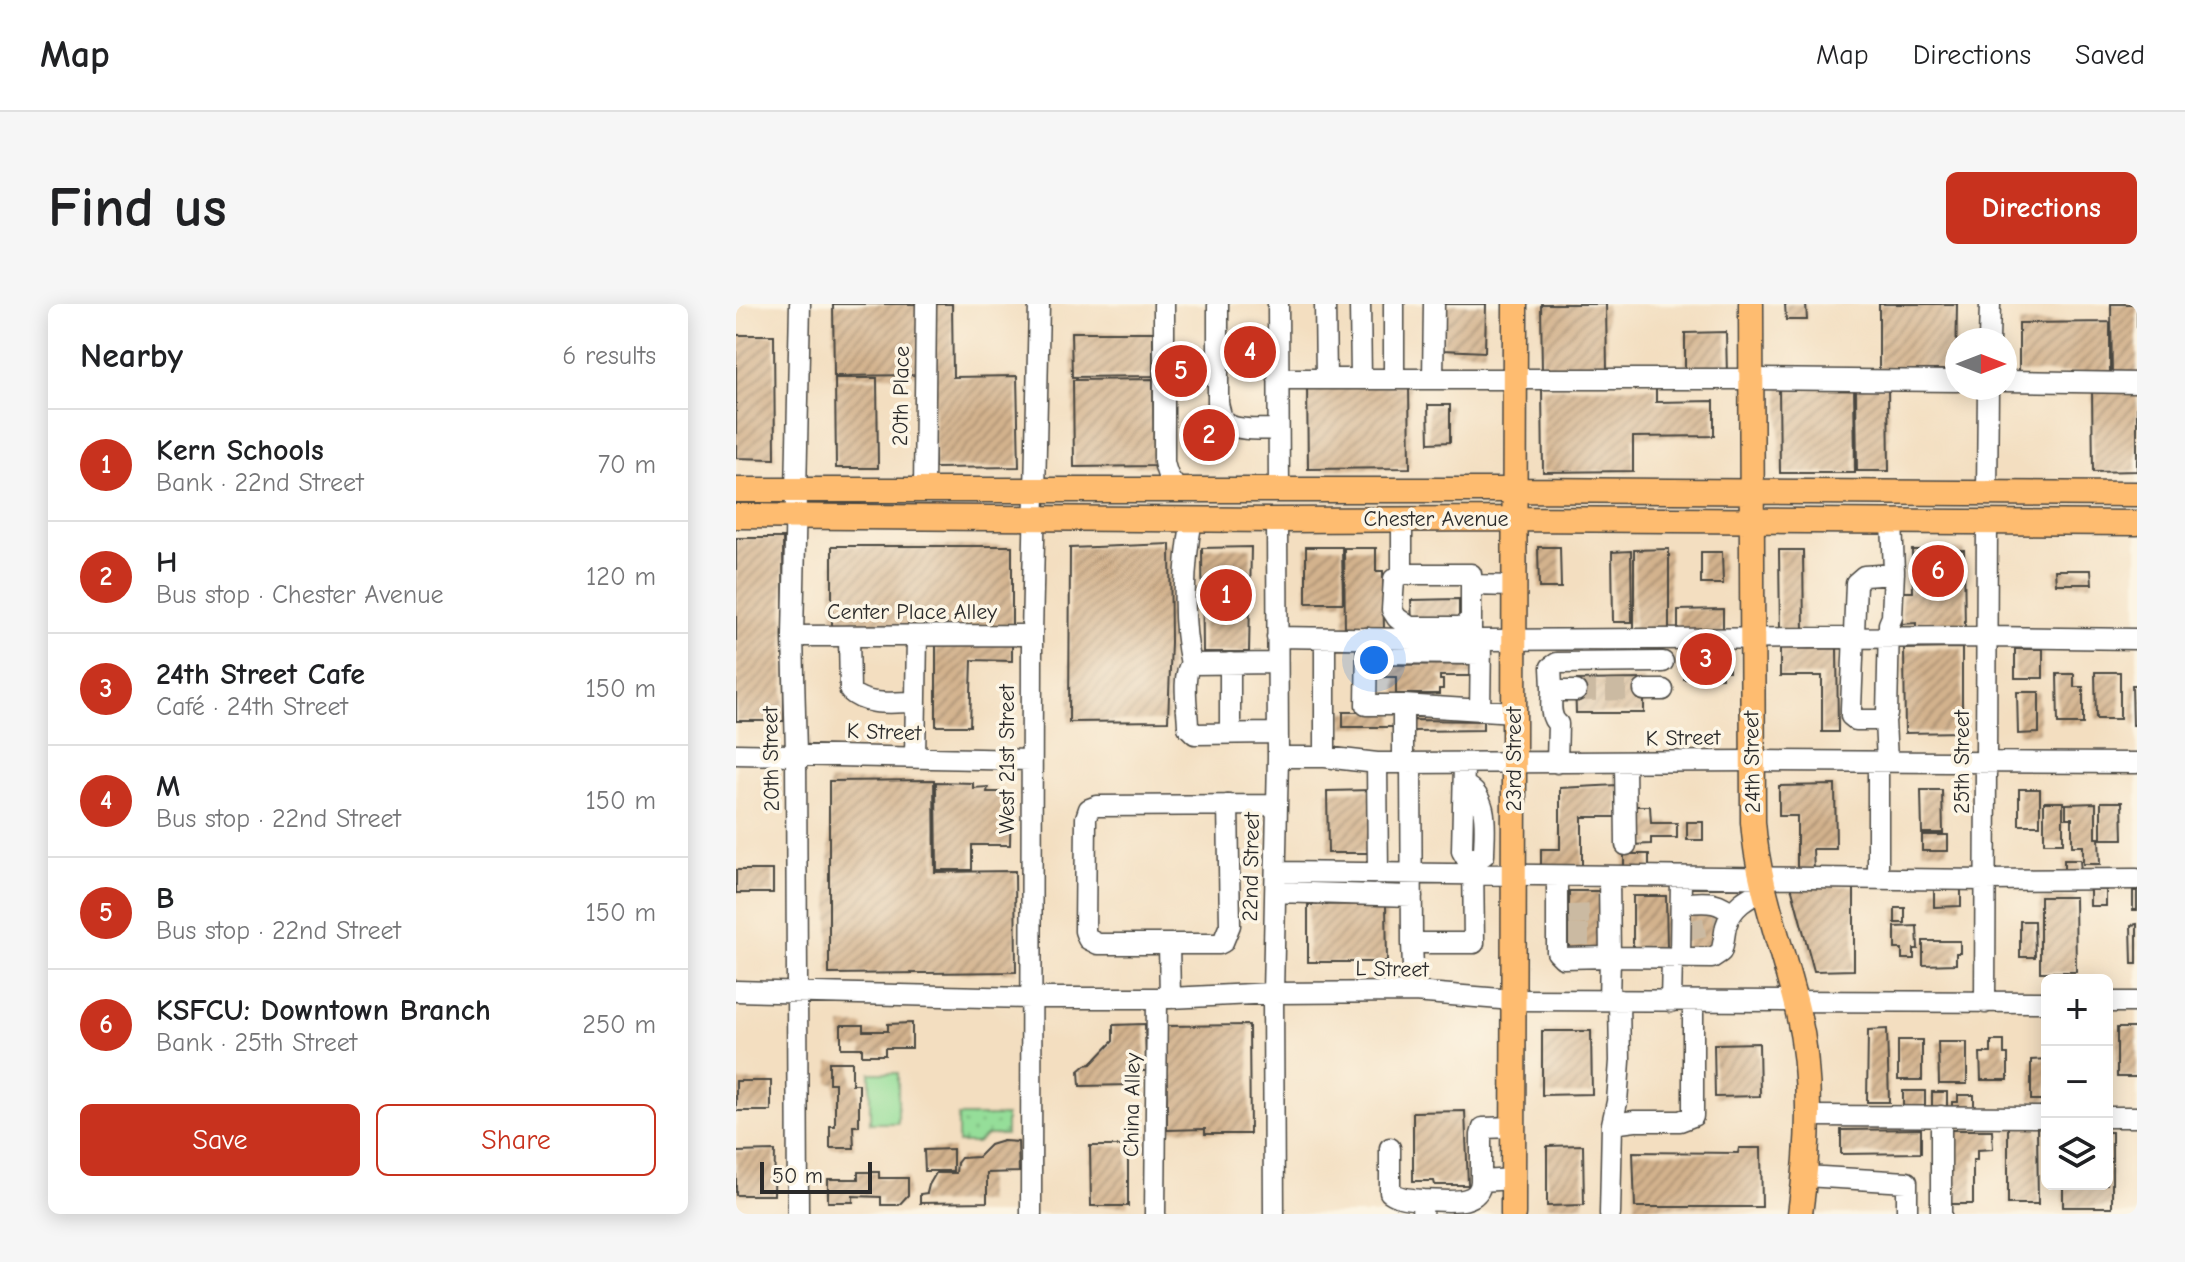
<!DOCTYPE html>
<html lang="en">
<head>
<meta charset="utf-8">
<style>
  :root { --surface:#fff; --page:#f6f6f6; --text:#202124; --muted:#757577; --line:#e0e0e0; --accent:#c8321e }
  body { margin:0; font-family:"Comic Neue",sans-serif; background:var(--page); color:var(--text) }
  .controls { position:absolute; right:24px; bottom:24px; display:grid; overflow:hidden; border-radius:12px; box-shadow:0 4px 20px #0003 }
  .controls button { width:72px; height:72px; display:grid; place-items:center; padding:0; border:0; border-bottom:2px solid var(--line); background:var(--surface); color:var(--text); font:40px sans-serif }
  .compass { position:absolute; left:1209px; top:24px; width:72px; height:72px; border-radius:50%; background:var(--surface); box-shadow:0 4px 20px #0003; rotate:90deg }
  .scale { position:absolute; left:24px; bottom:20px; width:112px; box-sizing:border-box; padding-left:8px; border:4px solid #2b2b2b; border-top:0; font-size:22px; line-height:28px; white-space:nowrap; color:#2b2b2b; -webkit-text-stroke:6px #fcf5e5; paint-order:stroke }
  .you { position:absolute; left:638px; top:356px; width:28px; height:28px; margin:-20px; border:6px solid #fff; border-radius:50%; background:#1a73e8; box-shadow:0 0 0 12px #1a73e833 }
  .badge { display:grid; place-items:center; width:52px; height:52px; border-radius:50%; background:var(--accent); color:#fff; font-size:26px; font-weight:700 }
  .pin { position:absolute; translate:-50% -50%; border:4px solid #fff; box-shadow:0 2px 8px #0006 }
  .list { margin:0; padding:0; list-style:none }
  h2 { display:flex; justify-content:space-between; align-items:center; height:104px; margin:0; padding:0 32px; font-size:34px }
  h2 small { font-size:26px; font-weight:400; color:var(--muted) }
  .list li { display:grid; grid-template-columns:52px 1fr auto; gap:24px; align-items:center; box-sizing:border-box; height:112px; padding:0 32px; border-top:2px solid var(--line) }
  .list b { display:block; font-size:30px; white-space:nowrap }
  .list p { margin:0; font-size:26px; white-space:nowrap; color:var(--muted) }
  .list em { font-size:26px; font-style:normal; color:var(--muted) }
  .actions { display:flex; gap:16px; padding:24px 32px }
  .actions a { flex:1; padding:18px 0; border:2px solid var(--accent); border-radius:12px; text-align:center; font-size:28px; color:var(--accent) }
  .actions .main { background:var(--accent); color:#fff }
  .icon { flex:none; width:44px; height:44px; fill:none; stroke:currentColor; stroke-width:2; stroke-linecap:round; stroke-linejoin:round }
  .map { position:relative; flex:none; width:1401px; height:910px; overflow:hidden; border-radius:12px }
  header { display:flex; align-items:center; gap:48px; box-sizing:border-box; height:112px; padding:0 40px; background:var(--surface); border-bottom:2px solid var(--line) }
  header strong { font-size:38px }
  nav { display:flex; gap:44px; margin-inline-start:auto; font-size:28px }
  .intro { display:flex; align-items:center; justify-content:space-between; box-sizing:border-box; height:192px; padding:0 48px }
  h1 { margin:0; font-size:56px }
  .button { padding:20px 36px; border-radius:12px; background:var(--accent); color:#fff; font-size:28px; font-weight:700 }
  main { display:flex; gap:48px; padding:0 48px }
  aside { flex:1; background:var(--surface); border-radius:12px; box-shadow:0 4px 20px #0003 }
  .map>svg:first-child { display:block }
  .grass { fill:url(#grass-dots); stroke:#608462; stroke-width:2 }
  .pitch { fill:#95de99; stroke:#608462; stroke-width:2 }
  .building { fill:url(#building-hatch) }
  .lines { fill:none; stroke-linecap:round; stroke-linejoin:round }
  .minor-tunnel { stroke:#cbbaa2; stroke-width:20; stroke-dasharray:20 10; stroke-linecap:butt }
  .minor-casing { stroke:#494641; stroke-width:23 }
  .major-casing { stroke:#494641; stroke-width:27 }
  .minor { stroke:#fff; stroke-width:20 }
  .major { stroke:#febc70; stroke-width:24 }
  .labels { text-anchor:middle; dominant-baseline:central; stroke-width:7; stroke-linejoin:round; paint-order:stroke }
  .street-label { font-size:22px; fill:#2b2b2b; stroke:#fcf5e5 }
</style>
</head>
<body>
<header>
<strong>Map</strong>
<nav><a>Map</a><a>Directions</a><a>Saved</a></nav>
</header>
<div class="intro"><h1>Find us</h1><a class="button">Directions</a></div>
<main>
<aside>
<h2>Nearby<small>6 results</small></h2>
<ul class="list">
<li><span class="badge">1</span><div><b>Kern Schools</b><p>Bank · 22nd Street</p></div><em>70 m</em></li>
<li><span class="badge">2</span><div><b>H</b><p>Bus stop · Chester Avenue</p></div><em>120 m</em></li>
<li><span class="badge">3</span><div><b>24th Street Cafe</b><p>Café · 24th Street</p></div><em>150 m</em></li>
<li><span class="badge">4</span><div><b>M</b><p>Bus stop · 22nd Street</p></div><em>150 m</em></li>
<li><span class="badge">5</span><div><b>B</b><p>Bus stop · 22nd Street</p></div><em>150 m</em></li>
<li><span class="badge">6</span><div><b>KSFCU: Downtown Branch</b><p>Bank · 25th Street</p></div><em>250 m</em></li>
</ul>
<div class="actions"><a class="main">Save</a><a>Share</a></div>
</aside>
<div class="map">
<svg width="1401" height="910" viewBox="0 0 1401 910">
  <defs>
    <pattern id="grass-dots" width="8" height="8" patternUnits="userSpaceOnUse" patternTransform="scale(2)"><rect width="8" height="8" fill="#95de99"/><path d="M2 2h.1M6 6h.1" fill="none" stroke="#81bf84" stroke-width="1.8" stroke-linecap="round"/></pattern>
    <pattern id="building-hatch" width="6" height="6" patternUnits="userSpaceOnUse" patternTransform="scale(2)"><rect width="6" height="6" fill="#d3b28d"/><path d="M-1 1l2-2M0 6l6-6M5 7l2-2" fill="none" stroke="#ab9173"/></pattern>
  </defs>
  <rect width="100%" height="100%" fill="#fcf5e5"/>
  <filter id="ink" filterUnits="userSpaceOnUse"><feTurbulence type="fractalNoise" baseFrequency=".0125" numOctaves="2"/><feDisplacementMap in="SourceGraphic" scale="16" xChannelSelector="R" yChannelSelector="G"/><feConvolveMatrix kernelMatrix="1 2 1 2 8 2 1 2 1" color-interpolation-filters="sRGB"/></filter>
  <filter id="wash" filterUnits="userSpaceOnUse"><feTurbulence type="fractalNoise" baseFrequency=".006" numOctaves="4" result="noise"/><feDisplacementMap in="SourceGraphic" scale="32" xChannelSelector="R" yChannelSelector="G"/><feGaussianBlur stdDeviation="1.8" result="paint"/><feColorMatrix in="noise" values="0 0 0 0 0 0 0 0 0 0 0 0 0 0 0 0 0 1.4 0 .05"/><feComposite in="paint" operator="in"/></filter>
  <g filter="url(#wash)">
    <rect width="100%" height="100%" fill="#f3dec0"/>
    <!-- grass -->
    <path class="grass" d="M222,812H270V831H251L241,839H222Z"/>
    <!-- pitch -->
    <path class="pitch" d="M134,769H162V819H134Z"/>
    <g id="blocks">
      <!-- building -->
      <path class="building" d="M97,0H182L183,71L98,72Z
        M197,0H216L217,73L281,72L283,163L199,164Z
        M707,0H750L749,48L707,46Z
        M805,0H870L871,67L806,68Z
        M1049,0H1070L1071,16H1050Z
        M1143,0H1221L1220,66H1143Z
        M1375,0H1401V72H1376Z
        M1374,18V68L1283,69V19Z
        M335,28H417V72L336,73Z
        M990,28L991,71H949V29Z
        M0,31H38L39,155L0,154Z
        M99,74H141L142,164H100Z
        M417,75L418,162L338,163L337,76Z
        M673,80L674,164L572,165L571,81Z
        M920,83V98L978,97V132L897,133V167L807,168L806,84Z
        M1043,83H1118L1119,169H1044Z
        M1120,83H1152L1153,167H1121Z
        M1356,85H1401V167L1357,168Z
        M692,101H714V138L693,139Z
        M0,234H47L48,417H0Z
        M434,240L435,338L432,417L333,418L334,244Z
        M96,242H276V329H96Z
        M515,243L513,348H467L466,244Z
        M570,243H606L607,299H570Z
        M802,243H824L825,284H803Z
        M608,244H640V267H647L648,328L609,329Z
        M933,245V329H898V246Z
        M1043,246H1067L1068,330H1044Z
        M1176,246H1228L1229,329L1180,330V319L1166,320V288H1177Z
        M895,247L896,318H877L876,248Z
        M965,248H986L987,280H965Z
        M1319,266H1355L1356,280H1320Z
        M723,295V318L676,319L675,296Z
        M987,305V330L942,331V306Z
        M276,338V357L236,356L234,422H200V339Z
        M993,342V367H986V374L948,375V343Z
        M1044,344H1101L1102,428H1086V372H1044Z
        M1226,344V428L1169,429L1168,345Z
        M1279,345H1307V374H1279Z
        M737,360V372H704V376H707V385H703V390H660V373H648V361Z
        M1359,368H1384V415H1360Z
        M1321,370H1338V383H1347V420H1322Z
        M908,375V409H840L839,376Z
        M1396,381H1401V421H1397Z
        M1281,388H1303V429L1282,430Z
        M607,408H657V423H607Z
        M677,416L747,417V426L677,427Z
        M198,476L199,568L279,567L280,668L93,670V477Z
        M200,478L237,479V484L252,483L251,488H275L274,541H236V566H201Z
        M881,481V513H846V567L805,568V545H824V484Z
        M1099,481L1100,545H1077L1078,568H1061V512H1043V482Z
        M1283,485H1304V521H1283Z
        M636,486L637,549H592L591,487Z
        M1185,486H1206L1207,529H1186Z
        M1308,498H1327V539H1308Z
        M1365,498H1386L1387,535H1365Z
        M1360,499V534H1363L1364,560H1347V542H1336V514H1330V500Z
        M895,502H914L915,519H941V534H915V540L895,541Z
        M951,518H967V536H951Z
        M1186,531H1212V547H1186Z
        M888,550H913V565L888,566Z
        M1328,556H1344L1345,569H1328Z
        M0,566H37V589H0Z
        M1055,582H1118V666L1078,667Z
        M1225,583V602L1198,603V584Z
        M1354,586H1370V602H1354Z
        M833,587H863L864,648L833,649Z
        M1397,587H1401V606H1397Z
        M897,592H930L931,645H897Z
        M1304,593H1339L1340,668H1304Z
        M650,600L651,658H572V601Z
        M1159,604H1169V619H1159Z
        M983,605V649H950L949,606Z
        M1284,617H1298L1299,653H1284Z
        M1401,620V660H1396L1395,621Z
        M1181,622L1182,645H1178V655H1166V645H1159V623Z
        M1187,637H1224V649H1220V660L1187,661Z
        M176,719V744H149V751H126V744H105V721H127V727H152V720Z
        M409,720L410,767H396V781L344,782L343,767L350,761L355,760L377,737V721Z
        M513,721L514,830H469V825L431,826L430,722Z
        M1381,724H1401V773H1381Z
        M1151,725L1153,798H1131L1132,726Z
        M806,727H855L856,790L806,791Z
        M1162,736H1186V776H1162Z
        M1255,737H1268V750H1272V776H1245L1244,749H1255Z
        M1202,738H1231V780H1203Z
        M1023,739L1024,792L979,793L978,740Z
        M1311,755V796H1295V756Z
        M93,758H116V780H123V822H117L118,844H94V822H99V779H93Z
        M0,777H35V807H0Z
        M1167,787H1189V808H1167Z
        M1196,788H1211V809H1196Z
        M1222,791H1238V809L1216,810V798H1222Z
        M729,807L732,881H699L698,877H677V808Z
        M1272,821H1301L1302,900H1272Z
        M1185,825V849L1105,850V826Z
        M1212,826H1256L1257,845L1241,846V856H1237V900H1212Z
        M1371,828H1376V903H1327V880H1371Z
        M267,837L282,838L283,868L251,869V898L184,899V890L191,889L193,881L200,869H220L221,859L225,854L242,853L254,841Z
        M847,841L848,901L811,902V842Z
        M354,842H392V902H355Z
        M1003,844H1025L1026,903H899L897,848L1002,849Z
        M217,845V867H189L188,846Z
        M39,847L38,891H0V848Z
        M122,868H143V874H172V891L163,901H145V893L117,892V898H92V875H122Z"/>
    </g>
  </g>
  <g filter="url(#ink)">
    <use href="#blocks" fill-opacity="0" stroke="#494641" stroke-width="2"/>
    <g class="lines">
      <!-- minor-tunnel -->
      <path class="minor-tunnel" d="M840,387L908,386
        M833,611L863,610
        M949,627L983,621
        M833,631H863"/>
      <defs>
        <path id="minor" d="M428,0V158C431,171 434,179 445,187
          M482,0V99C483,104 485,114 489,118C499,128 529,125 542,125
          M542,0L543,187
          M589,0L590,75
          M624,0L625,75
          M658,0V75
          M1253,36L1254,0
          M542,75H1015L1221,77
          M697,75L698,0
          M1269,77L1401,79
          M188,185L190,0
          M1251,189L1252,84
          M666,215V270H735V281
          M1156,217L1158,267L1156,313L1153,320L1151,410L1149,416H1120L1115,412V404L1120,279L1128,272L1158,270
          M666,270L658,275L656,306L661,314L674,323H726L735,315
          M735,326V281L778,282
          M57,332L296,331
          M113,332L114,387C131,403 158,398 180,398
          M541,333L745,336L1250,333L1401,335
          M589,334V453
          M631,334L630,401H667L778,408
          M631,349L745,350
          M494,359V430
          M541,359L455,360C445,372 452,407 452,423L459,430L541,429
          M455,360C445,315 448,260 456,215
          M816,384C816,396 812,412 822,420L821,459
          M908,386H927
          M840,387H821L816,384L815,363L821,359L927,358
          M744,406L745,338
          M1149,416L1151,458
          M0,450L295,456
          M179,453L181,332
          M542,453H589L641,459H667L1016,457L1401,459
          M1142,458V575
          M641,459L642,571
          M667,459V401
          M675,459L676,639H738L737,554
          M889,459L890,541
          M728,460L726,547L730,554H742L748,551C748,526 755,494 728,481
          M492,501L494,621L487,638L483,640H362L352,635L349,627L350,514L353,505L361,502L540,501
          M540,568L1249,576L1401,575
          M821,572V648L827,654L874,653L873,573
          M540,588L676,592
          M945,599C965,599 982,594 995,610
          M676,639L678,688
          M433,640L434,694
          M944,654L945,573
          M0,687L294,694H434L537,689L678,688L777,696L1311,698
          M873,696L874,653L976,654L985,648C988,640 988,631 990,622C996,602 1011,594 1028,586
          M935,698L936,653
          M1371,698H1401
          M1249,699L1251,218
          M1072,812L1311,813
          M1205,812V910
          M1371,813H1401
          M876,820L899,817H944L957,812V697
          M654,844V888C664,895 675,895 687,896
          M1069,872L1171,878V910
          M745,877V831L747,824L777,823
          M62,910L60,449L57,332L64,0
          M295,910L296,331L303,0
          M419,910L421,694
          M538,910L537,689L542,453L541,216
          M686,910L687,896C707,896 744,904 745,877L777,875
          M874,910L876,820L881,798L884,757L883,696"/>
        <path id="major" d="M1015,0L1017,518C1022,584 1047,645 1062,709C1077,774 1073,844 1064,910
          M0,186H778L1401,190
          M0,212L541,216L778,215L1401,219
          M777,910L779,0"/>
      </defs>
      <!-- minor casing -->
      <use href="#minor" class="minor-casing"/>
      <!-- major casing -->
      <use href="#major" class="major-casing"/>
      <!-- minor -->
      <use href="#minor" class="minor"/>
      <!-- major -->
      <use href="#major" class="major"/>
    </g>
  </g>
  <g class="labels">
    <!-- street labels -->
    <g class="street-label">
      <text transform="translate(165 92) rotate(-89)">20th Place</text>
      <text x="700" y="215">Chester Avenue</text>
      <text x="176" y="308">Center Place Alley</text>
      <text transform="translate(148 428) rotate(2)">K Street</text>
      <text transform="translate(947 434) rotate(-1)">K Street</text>
      <text transform="translate(35 455) rotate(-91)">20th Street</text>
      <text transform="translate(271 455) rotate(-90)">West 21st Street</text>
      <text transform="translate(778 455) rotate(-90)">23rd Street</text>
      <text transform="translate(1016 458) rotate(-91)">24th Street</text>
      <text transform="translate(1226 458) rotate(-90)">25th Street</text>
      <text transform="translate(515 563) rotate(-89)">22nd Street</text>
      <text transform="translate(656 665) rotate(1)">L Street</text>
      <text transform="translate(396 801) rotate(-89)">China Alley</text>
    </g>
  </g>
</svg>
<div class="controls">
<button>+</button>
<button>−</button>
<button><svg class="icon" aria-label="layers" viewBox="0 0 24 24"><path d="M12 4l9 5-9 5-9-5zM3 14l9 5 9-5"/></svg></button>
</div>
<svg class="compass" viewBox="-18 -18 36 36"><path d="M0-13l5 13h-10z" fill="#e53935"/><path d="M0 13l5-13h-10z" fill="#757577"/></svg>
<div class="scale">50 m</div>
<div class="you"></div>
<div class="pin badge" style="left:490px;top:291px">1</div>
<div class="pin badge" style="left:473px;top:131px">2</div>
<div class="pin badge" style="left:970px;top:355px">3</div>
<div class="pin badge" style="left:514px;top:48px">4</div>
<div class="pin badge" style="left:445px;top:67px">5</div>
<div class="pin badge" style="left:1202px;top:267px">6</div>
</div>
</main>
</body>
</html>
